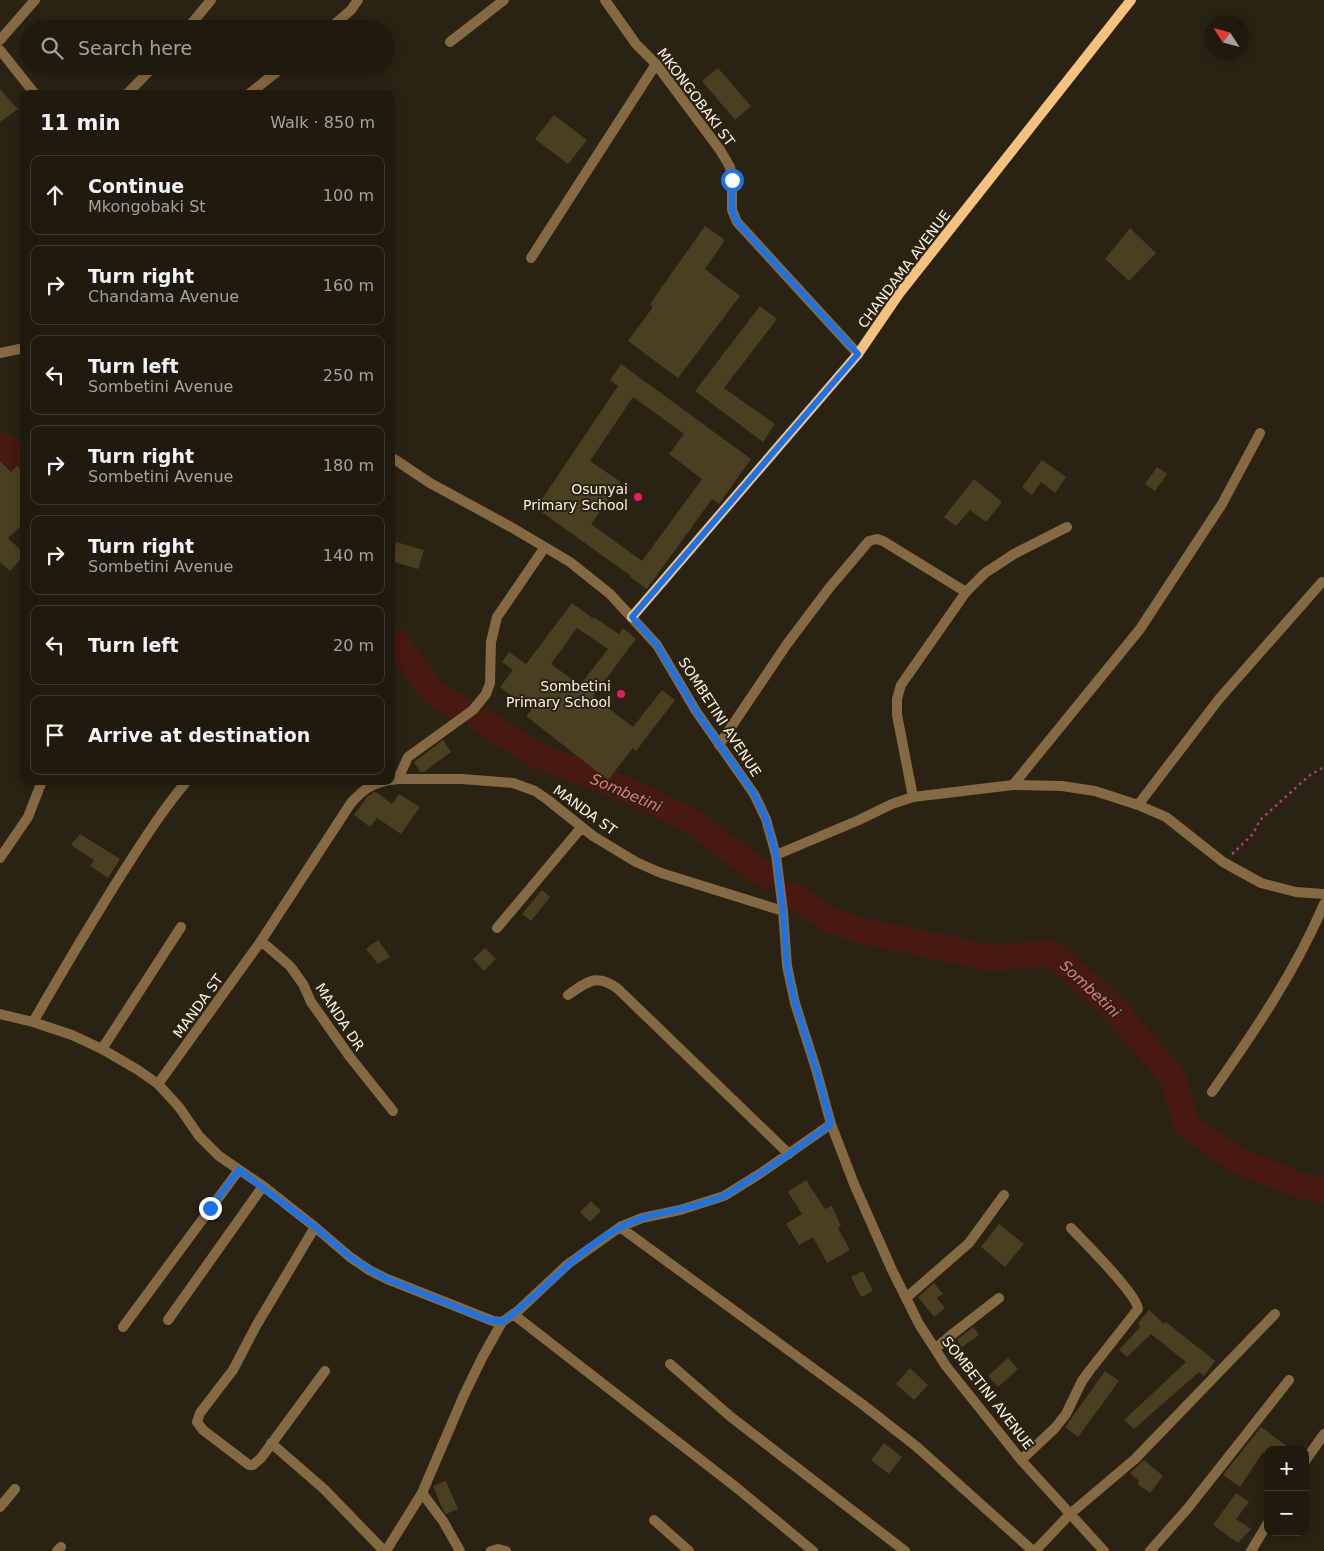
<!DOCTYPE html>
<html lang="en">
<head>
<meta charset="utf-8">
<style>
  :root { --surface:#201a0e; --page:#282317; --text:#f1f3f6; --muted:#a2a19e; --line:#3d382e }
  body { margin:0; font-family:"DejaVu Sans",sans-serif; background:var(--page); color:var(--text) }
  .controls { position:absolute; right:15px; bottom:15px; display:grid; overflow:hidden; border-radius:10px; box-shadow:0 2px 12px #0003 }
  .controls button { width:45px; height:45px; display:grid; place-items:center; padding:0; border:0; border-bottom:1px solid var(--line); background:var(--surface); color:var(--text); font:25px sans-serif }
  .compass { position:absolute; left:1204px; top:15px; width:45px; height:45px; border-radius:50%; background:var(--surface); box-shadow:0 2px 12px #0003; rotate:306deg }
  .stop { position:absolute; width:15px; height:15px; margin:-11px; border:4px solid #1a73e8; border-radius:50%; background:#fff }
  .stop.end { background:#1a73e8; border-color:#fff; box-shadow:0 1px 5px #0008 }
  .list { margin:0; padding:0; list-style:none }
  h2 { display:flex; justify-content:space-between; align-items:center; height:65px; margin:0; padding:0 20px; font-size:21px }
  h2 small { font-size:16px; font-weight:400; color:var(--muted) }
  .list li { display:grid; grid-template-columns:32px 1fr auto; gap:15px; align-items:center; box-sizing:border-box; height:80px; margin:0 10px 10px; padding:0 10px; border:1px solid var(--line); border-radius:10px }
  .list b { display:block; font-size:19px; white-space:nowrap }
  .list p { margin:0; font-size:16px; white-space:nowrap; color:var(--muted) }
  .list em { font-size:16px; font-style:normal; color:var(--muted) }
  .icon { flex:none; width:28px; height:28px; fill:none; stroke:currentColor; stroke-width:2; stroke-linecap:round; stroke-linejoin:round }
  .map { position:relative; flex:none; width:1324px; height:1551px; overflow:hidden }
  .search { position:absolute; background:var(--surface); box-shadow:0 2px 12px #0003; left:20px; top:20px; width:375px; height:55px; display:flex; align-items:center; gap:12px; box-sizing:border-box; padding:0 18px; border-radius:28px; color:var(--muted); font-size:19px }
  .panel { position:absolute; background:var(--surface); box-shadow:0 2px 12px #0003; left:20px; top:90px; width:375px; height:695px; border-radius:10px }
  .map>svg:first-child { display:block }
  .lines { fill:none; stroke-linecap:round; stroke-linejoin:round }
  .river { stroke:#471910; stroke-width:26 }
  .building { fill:#4a3f21; fill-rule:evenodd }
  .path { stroke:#b43b7a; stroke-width:2.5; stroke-dasharray:2.5 4; stroke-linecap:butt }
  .street { stroke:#856942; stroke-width:10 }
  .secondary { stroke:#f5c17e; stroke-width:10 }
  .route { stroke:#1a73e8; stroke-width:6 }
  .poi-dot { fill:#ed1a67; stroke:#2a2313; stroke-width:2 }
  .labels { text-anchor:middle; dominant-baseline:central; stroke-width:4; stroke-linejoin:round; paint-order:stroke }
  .street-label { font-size:14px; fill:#fcf2df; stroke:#2a2313 }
  .poi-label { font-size:14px; fill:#fcf2df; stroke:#2a2313; text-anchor:end }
  .water-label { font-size:15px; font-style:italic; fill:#f47575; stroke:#2a2313 }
</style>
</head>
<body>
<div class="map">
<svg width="1324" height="1551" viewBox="0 0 1324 1551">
  <rect width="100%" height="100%" fill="#2a2313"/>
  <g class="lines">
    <!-- river -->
    <path class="river" d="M0,445L15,454L24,469
      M391,639L395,640L433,692L458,707
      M480,720L537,755L619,787L686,818L766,876
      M793,895L827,919L862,931L992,958L1052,953L1115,1010L1173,1078L1187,1126L1238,1161L1301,1186L1324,1189"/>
  </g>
  <!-- building -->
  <path class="building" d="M718,68L751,106L735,120L702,81Z
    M0,89L18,109L0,122Z
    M554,115L587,140L568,164L535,139Z
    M705,226L725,240L705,269L740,296L678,378L628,341L653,307L650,304Z
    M1130,228L1156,253L1129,281L1105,259Z
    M760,306L777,319L724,388L775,424L763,442L695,391Z
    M621,364L751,459L719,504L712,499L647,589L630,577L631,576L536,508L618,386L610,380ZM633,397L684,434L669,454L702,479L642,561L591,524L621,482L590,461Z
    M1042,460L1066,477L1055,493L1041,482L1032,495L1022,487Z
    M0,461L11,472L17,466L24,473V523L8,538L24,553V556L10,571L0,562Z
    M1157,467L1167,474L1155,491L1145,484Z
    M974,479L1002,502L986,522L970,510L956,526L944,517Z
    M396,542L424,550L418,569L391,561Z
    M572,603L594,619L595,618L619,634L623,628L636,639L593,696L633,727L662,690L675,700L636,751L633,748L608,780L526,716L531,710L500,687L513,670L502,662L509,652L526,664ZM577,628L608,649L580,685L551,664Z
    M443,740L451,752L424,772H420L414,762Z
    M374,792H376L392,804L399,794L420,807L401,834L377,818L370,827L354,815L368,796Z
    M80,834L120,859L108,878L90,866L94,860L71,845Z
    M542,890L550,897L531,921L522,914Z
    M378,940L390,957L378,964L366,949Z
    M485,948L496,959L484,971L473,959Z
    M806,1180L825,1209L832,1206L841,1226L838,1228L850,1250L827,1263L813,1237L799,1245L786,1224L802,1214L788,1192Z
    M591,1201L601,1211L590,1222L580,1212Z
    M999,1224L1024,1244L1005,1267L981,1247Z
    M863,1271L873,1291L861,1297L851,1277Z
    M934,1283L943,1294L937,1298L945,1308L934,1317L918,1297Z
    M1149,1310L1164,1324L1166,1322L1215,1361L1204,1376L1199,1372L1134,1429L1124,1420L1186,1362L1151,1334L1127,1357L1119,1350L1140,1327L1138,1323Z
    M973,1327L979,1335L962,1347L957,1340Z
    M1008,1358L1018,1369L998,1387L988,1376Z
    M910,1368L928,1385L914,1400L896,1384Z
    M1105,1371L1119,1381L1078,1437L1065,1427Z
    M1261,1427L1292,1450H1268V1455L1263,1452L1240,1487L1223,1475Z
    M884,1443L902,1457L889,1474L871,1460Z
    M1144,1460L1163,1476L1150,1493L1137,1484L1139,1481L1130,1473Z
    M446,1481L458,1509L446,1514L442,1508L433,1486Z
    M1236,1493L1249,1502L1236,1519L1251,1529L1238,1543L1213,1525Z"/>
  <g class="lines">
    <!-- path -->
    <path class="path" d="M1232,854L1253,834L1260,820L1310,775L1324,767"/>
    <!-- street -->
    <path class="street" d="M605,0L636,44L656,64L720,150L730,167L732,180V210L737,222L858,354
      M187,29L211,0
      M329,29L351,10L358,0
      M0,40L35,0
      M450,42L504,0
      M0,50L35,94
      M127,94L154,66
      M249,94L284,66
      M531,258L656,64
      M0,353L24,348
      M391,457L430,483L511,527L570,562L610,594L657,645L696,711L754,794L766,819L776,855L783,911L787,966L795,1003L816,1069L831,1124L854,1184L892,1270L919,1324L946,1366L1021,1460L1104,1551
      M719,745L787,644L830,587L869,541L877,539L883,541L966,592
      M398,779L408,757L473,710L486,694L490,683L491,642L497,617L545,547
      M391,780L398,779H462L513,783L535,791L548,800L593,836L636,862L661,873L783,911
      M1013,785L1140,629L1222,504L1260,433
      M913,797L897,715V699L901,685L966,592L985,573L1014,554L1067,527
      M1138,805L1219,699L1322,582
      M776,855L859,820L892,804L913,797L1013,785L1062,786L1095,791L1138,805L1166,817L1223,862L1261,883L1296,892L1324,894
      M0,858L28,817L42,781
      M497,928L581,828
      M261,941L290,966L303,984L311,1002L350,1057L393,1111
      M568,995C588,981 597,973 618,989L789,1154
      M0,1014L33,1022L72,1035L102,1049L138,1070L158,1084L179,1107L199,1136L219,1156L263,1186L315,1227L350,1257L369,1270L387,1279L493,1321L502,1322L519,1310L568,1264L620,1227L642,1218L680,1210L724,1196L761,1173L831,1124
      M33,1022C62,972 92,921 123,872C143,841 163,809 187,781
      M102,1049L181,927
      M158,1084L261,941L351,803C363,790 369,785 386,781
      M1212,1092C1254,1032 1295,972 1324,904
      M315,1227L256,1326L233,1370L200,1413L197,1422L203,1430L249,1465H253L261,1458L325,1371
      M620,1227L862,1404L917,1447L1033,1551
      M906,1298L969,1243L1004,1195
      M513,1314L737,1488L813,1551
      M168,1320L263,1186
      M123,1327L239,1170
      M935,1349L950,1336L999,1298
      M670,1364L731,1417L905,1551
      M271,1443L324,1489L384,1551
      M1021,1460L1055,1428L1066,1414L1082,1381L1090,1370L1138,1309C1137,1294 1084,1242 1071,1228
      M1305,1461L1324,1434
      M422,1493L443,1521L460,1551
      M0,1507L15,1489
      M654,1520L689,1551
      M57,1551L61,1547
      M386,1551L422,1493L464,1395L482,1358L502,1322
      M491,1551L498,1549L506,1551
      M1035,1551L1070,1514L1135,1459L1275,1314
      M1150,1551L1188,1508L1289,1380
      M1251,1551L1268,1523"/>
    <!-- secondary -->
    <path class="secondary" d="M632,617L858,354L899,294L1131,0"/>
  </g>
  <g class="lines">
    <!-- route -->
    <path class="route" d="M210,1208L239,1170L315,1227L350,1257L370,1270L387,1279L486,1319L502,1322C544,1293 576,1250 621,1227C653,1210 691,1211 723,1196C731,1193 739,1187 746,1182C776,1165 803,1144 831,1124L816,1069L795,1003L787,966L783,911L776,855L766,819L754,794L696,711L657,645L632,617L858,354L737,222L732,210V180"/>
  </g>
  <!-- markers -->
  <g class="poi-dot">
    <circle cx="638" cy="497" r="5"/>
    <circle cx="621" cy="694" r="5"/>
  </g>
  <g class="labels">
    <!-- street labels -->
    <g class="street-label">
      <text transform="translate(696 97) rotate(53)">MKONGOBAKI ST</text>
      <text transform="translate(904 269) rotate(-53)">CHANDAMA AVENUE</text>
      <text transform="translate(720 717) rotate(57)">SOMBETINI AVENUE</text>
      <text transform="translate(585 810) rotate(36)">MANDA ST</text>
      <text transform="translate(198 1006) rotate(-54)">MANDA ST</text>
      <text transform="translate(340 1017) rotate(57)">MANDA DR</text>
      <text transform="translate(988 1393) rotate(52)">SOMBETINI AVENUE</text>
    </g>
    <!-- poi labels -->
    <g class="poi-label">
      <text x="628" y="489">Osunyai<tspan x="628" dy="16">Primary School</tspan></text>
      <text x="611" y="686">Sombetini<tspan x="611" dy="16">Primary School</tspan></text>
    </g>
    <!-- water labels -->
    <g class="water-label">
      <text transform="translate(626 793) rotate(23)">Sombetini</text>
      <text transform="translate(1090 989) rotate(43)">Sombetini</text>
    </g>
  </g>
</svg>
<div class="controls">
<button>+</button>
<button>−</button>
</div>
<svg class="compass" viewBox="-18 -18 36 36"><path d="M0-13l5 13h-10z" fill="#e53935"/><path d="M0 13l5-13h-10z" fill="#a2a19e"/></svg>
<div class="stop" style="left:732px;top:180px"></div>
<div class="stop end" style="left:210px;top:1208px"></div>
<div class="search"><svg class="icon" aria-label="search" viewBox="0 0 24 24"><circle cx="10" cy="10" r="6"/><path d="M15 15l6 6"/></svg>Search here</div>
<section class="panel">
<h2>11 min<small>Walk · 850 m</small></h2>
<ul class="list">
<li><svg class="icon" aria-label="ahead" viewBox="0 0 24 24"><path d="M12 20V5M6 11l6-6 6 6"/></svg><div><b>Continue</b><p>Mkongobaki St</p></div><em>100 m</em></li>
<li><svg class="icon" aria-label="right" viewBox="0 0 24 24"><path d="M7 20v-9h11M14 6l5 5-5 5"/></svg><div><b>Turn right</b><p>Chandama Avenue</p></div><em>160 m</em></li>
<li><svg class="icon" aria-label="left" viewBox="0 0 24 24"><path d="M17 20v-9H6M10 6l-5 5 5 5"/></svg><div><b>Turn left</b><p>Sombetini Avenue</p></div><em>250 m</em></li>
<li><svg class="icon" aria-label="right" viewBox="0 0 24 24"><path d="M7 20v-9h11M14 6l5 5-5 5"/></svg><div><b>Turn right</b><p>Sombetini Avenue</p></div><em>180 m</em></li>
<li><svg class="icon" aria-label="right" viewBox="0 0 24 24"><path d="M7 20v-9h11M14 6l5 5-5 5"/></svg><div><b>Turn right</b><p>Sombetini Avenue</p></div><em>140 m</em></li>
<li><svg class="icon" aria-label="left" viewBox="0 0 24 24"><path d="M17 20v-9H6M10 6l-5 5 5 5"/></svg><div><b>Turn left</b></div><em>20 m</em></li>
<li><svg class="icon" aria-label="arrive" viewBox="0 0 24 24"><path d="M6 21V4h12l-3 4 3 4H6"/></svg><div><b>Arrive at destination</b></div></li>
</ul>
</section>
</div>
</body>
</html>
